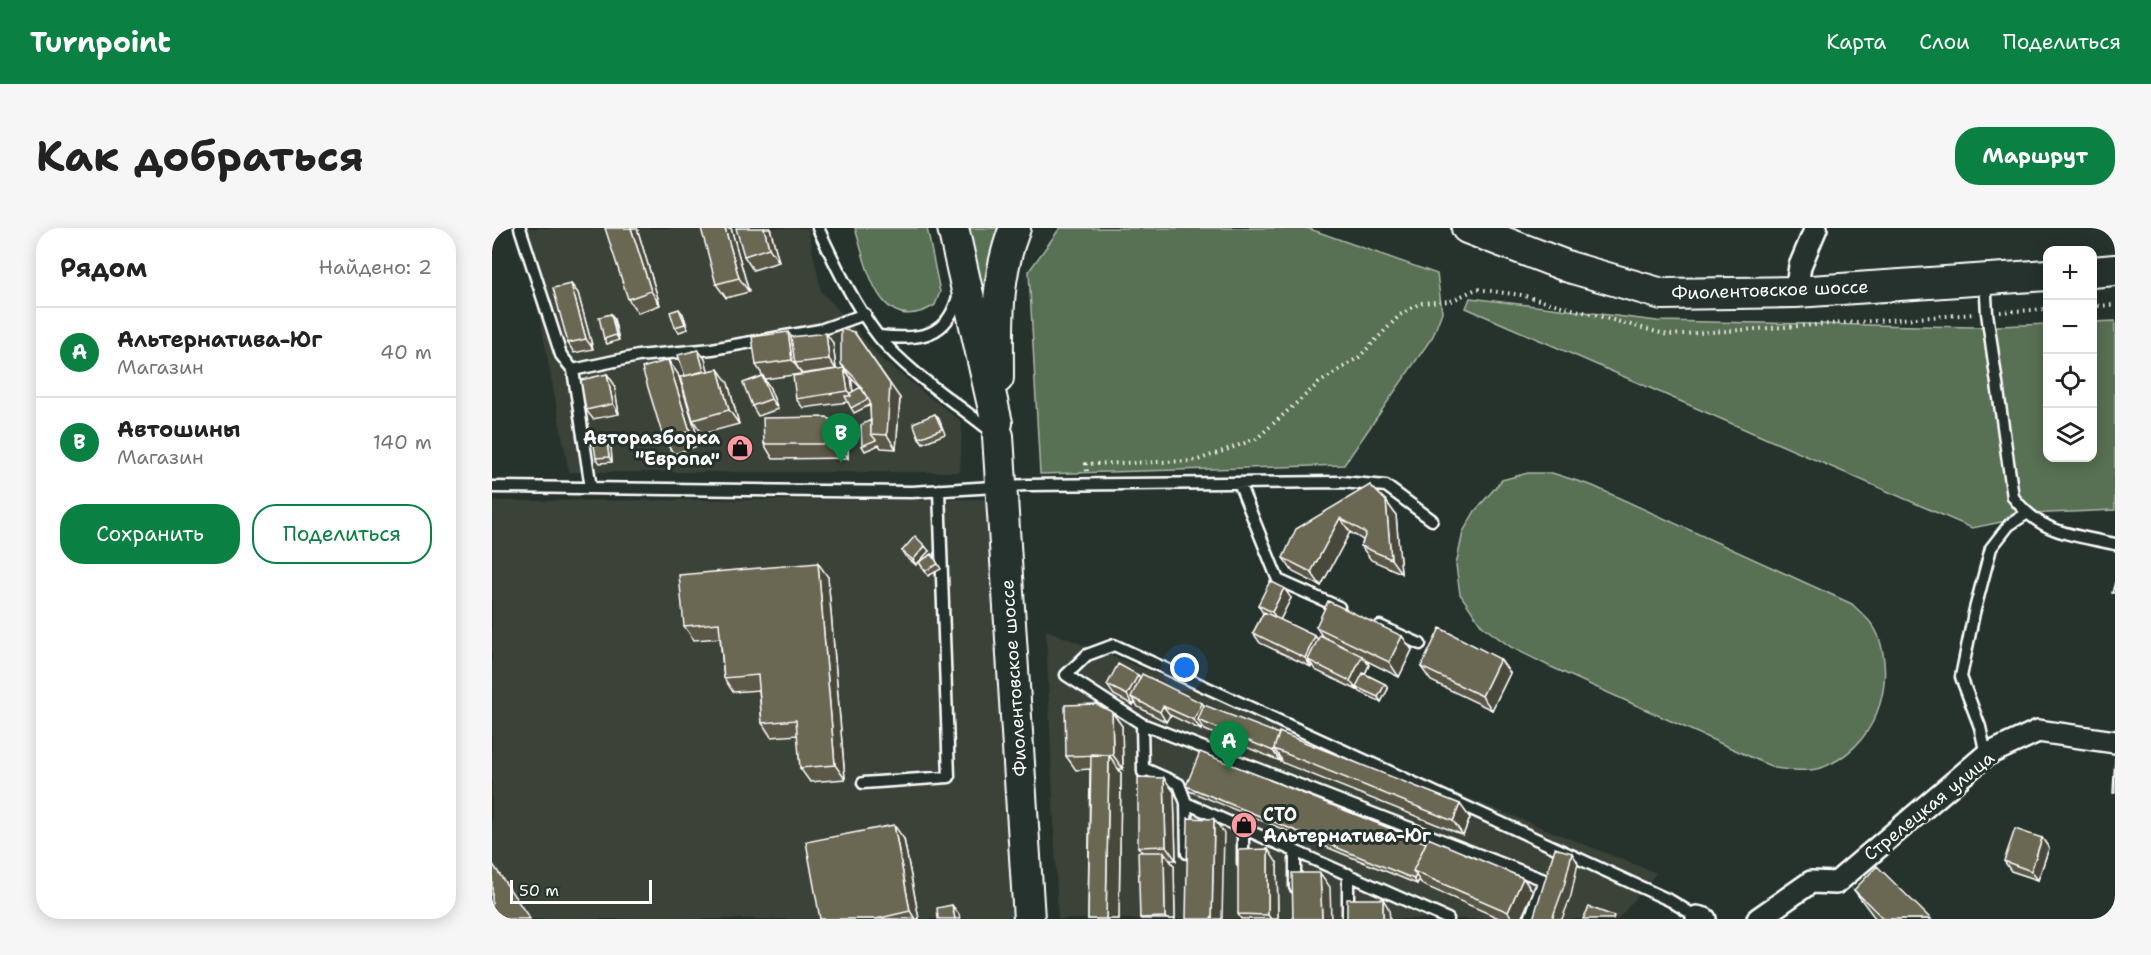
<!DOCTYPE html>
<html lang="ru">
<head>
<meta charset="utf-8">
<style>
  :root { --surface:#fff; --page:#f6f6f6; --text:#222; --muted:#767676; --line:#e0e0e0; --accent:#0b8043 }
  body { margin:0; font-family:"Shantell Sans",sans-serif; background:var(--page); color:var(--text) }
  .controls { position:absolute; right:18px; top:18px; display:grid; overflow:hidden; border-radius:12px; box-shadow:0 3px 15px #0003 }
  .controls button { width:54px; height:54px; display:grid; place-items:center; padding:0; border:0; border-bottom:2px solid var(--line); background:var(--surface); color:var(--text); font:30px sans-serif }
  .scale { position:absolute; left:18px; bottom:15px; width:142px; box-sizing:border-box; padding-left:6px; border:3px solid #fff; border-top:0; font-size:16px; line-height:21px; white-space:nowrap; color:#fff; -webkit-text-stroke:4px #26332d; paint-order:stroke }
  .you { position:absolute; left:693px; top:440px; width:21px; height:21px; margin:-15px; border:4px solid #fff; border-radius:50%; background:#1a73e8; box-shadow:0 0 0 9px #1a73e833 }
  .badge { display:grid; place-items:center; width:39px; height:39px; border-radius:50%; background:var(--accent); color:#fff; font-size:20px; font-weight:700 }
  .pin { position:absolute; translate:-50% -50px; filter:drop-shadow(0 2px 3px #0008) }
  .pin::after { content:''; position:absolute; top:32px; width:21px; height:18px; background:inherit; clip-path:polygon(0 0,100% 0,50% 100%) }
  .list { margin:0; padding:0; list-style:none }
  h2 { display:flex; justify-content:space-between; align-items:center; height:78px; margin:0; padding:0 24px; font-size:26px }
  h2 small { font-size:20px; font-weight:400; color:var(--muted) }
  .list li { display:grid; grid-template-columns:39px 1fr auto; gap:18px; align-items:center; box-sizing:border-box; height:90px; padding:0 24px; border-top:2px solid var(--line) }
  .list b { display:block; font-size:22px; white-space:nowrap }
  .list p { margin:0; font-size:20px; white-space:nowrap; color:var(--muted) }
  .list em { font-size:20px; font-style:normal; color:var(--muted) }
  .actions { display:flex; gap:12px; padding:18px 24px }
  .actions a { flex:1; padding:14px 0; border:2px solid var(--accent); border-radius:24px; text-align:center; font-size:21px; color:var(--accent) }
  .actions .main { background:var(--accent); color:#fff }
  .icon { flex:none; width:33px; height:33px; fill:none; stroke:currentColor; stroke-width:2; stroke-linecap:round; stroke-linejoin:round }
  .map { position:relative; flex:none; width:1623px; height:691px; overflow:hidden; border-radius:24px }
  header { display:flex; align-items:center; gap:36px; box-sizing:border-box; height:84px; padding:0 30px; background:var(--accent); color:#fff }
  header strong { font-size:28px }
  nav { display:flex; gap:33px; margin-inline-start:auto; font-size:21px }
  .intro { display:flex; align-items:center; justify-content:space-between; box-sizing:border-box; height:144px; padding:0 36px }
  h1 { margin:0; font-size:42px }
  .button { padding:15px 27px; border-radius:24px; background:var(--accent); color:#fff; font-size:21px; font-weight:700 }
  main { display:flex; gap:36px; padding:0 36px }
  aside { flex:1; background:var(--surface); border-radius:24px; box-shadow:0 3px 15px #0003 }
  .map>svg:first-child { display:block }
  .built { fill:#3a4338 }
  .green { fill:#596f53; stroke:#acb7a9; stroke-width:1.5 }
  .lines { fill:none; stroke-linecap:round; stroke-linejoin:round }
  .service-casing { stroke:#fff; stroke-width:15 }
  .minor-casing { stroke:#fff; stroke-width:26 }
  .secondary-casing { stroke:#fff; stroke-width:34 }
  .path { stroke:#fff; stroke-width:4; stroke-dasharray:1.5 4.5; stroke-linecap:butt }
  .service { stroke:#26332d; stroke-width:10 }
  .minor { stroke:#26332d; stroke-width:21 }
  .secondary { stroke:#26332d; stroke-width:30 }
  .wall { fill:#5b5947; stroke:#fff; stroke-width:1.5; fill-rule:evenodd }
  .shaded-wall { fill:#4a483a; stroke:#fff; stroke-width:1.5 }
  .building { fill:#6a6753; stroke:#fff; stroke-width:1.5 }
  .labels { text-anchor:middle; dominant-baseline:central; stroke-width:6; stroke-linejoin:round; paint-order:stroke }
  .street-label { font-size:18px; fill:#fff; stroke:#26332d }
  .poi-label { font-size:18px; font-weight:bold; fill:#fff; stroke:#26332d; text-anchor:end }
</style>
</head>
<body>
<header>
<strong>Turnpoint</strong>
<nav><a>Карта</a><a>Слои</a><a>Поделиться</a></nav>
</header>
<div class="intro"><h1>Как добраться</h1><a class="button">Маршрут</a></div>
<main>
<aside>
<h2>Рядом<small>Найдено: 2</small></h2>
<ul class="list">
<li><span class="badge">A</span><div><b>Альтернатива-Юг</b><p>Магазин</p></div><em>40 m</em></li>
<li><span class="badge">B</span><div><b>Автошины</b><p>Магазин</p></div><em>140 m</em></li>
</ul>
<div class="actions"><a class="main">Сохранить</a><a>Поделиться</a></div>
</aside>
<div class="map">
<svg width="1623" height="691" viewBox="0 0 1623 691">
  <rect width="100%" height="100%" fill="#26332d"/>
  <filter id="ink" filterUnits="userSpaceOnUse"><feTurbulence type="fractalNoise" baseFrequency=".0167" numOctaves="2"/><feDisplacementMap in="SourceGraphic" scale="12" xChannelSelector="R" yChannelSelector="G"/><feConvolveMatrix kernelMatrix="1 2 1 2 8 2 1 2 1" color-interpolation-filters="sRGB"/></filter>
  <g filter="url(#ink)">
    <!-- built -->
    <path class="built" d="M31,0H316L329,63L390,132L470,194L468,244H77Z
      M493,271L523,691H0V273Z
      M554,402L1164,645L1126,691H566Z"/>
    <!-- green -->
    <path class="green" d="M363,0H435L448,64L443,77C387,111 375,39 363,0Z
      M474,0H509L500,100Z
      M568,0H815L945,46L950,84L941,108L852,237L548,246L537,43Z
      M978,70L1165,93L1483,99L1555,96L1556,230H1600L1601,94L1623,93V282L1534,286L1519,292L1480,300L974,80Z
      M1036,245H1060L1101,258L1360,376C1369,385 1381,394 1386,407C1405,458 1382,521 1329,540C1315,544 1298,542 1283,540L1057,438L1019,419L990,398L968,366L964,337L971,304L983,283L1010,252Z"/>
    <g class="lines">
      <defs>
        <path id="service" d="M28,0L69,127L81,142L99,260
          M326,0C343,36 362,77 387,109C418,146 462,173 500,204
          M1493,52L1495,85L1521,269C1550,307 1579,306 1623,316
          M387,108C426,112 457,111 467,64
          M81,142L146,128L220,121L328,102L373,86
          M747,255L786,352L847,379
          M0,259L420,264L535,257L850,254L894,258L940,292
          M888,398L928,416
          M650,496L651,544
          M1494,527L1488,499L1469,449L1482,385L1499,320L1517,297L1534,286
          M651,540L687,556L694,575L956,691
          M371,555L457,549L447,262
          M694,575L695,625
          M751,600V635
          M803,623V659
          M856,646V691
          M1038,691L1052,652L650,496L574,447L595,427L622,417L1179,673L1205,689"/>
        <path id="minor" d="M1304,64L1308,38L1324,0
          M1205,689L1213,691
          M1266,691L1319,654L1344,655L1494,527L1546,503L1623,514"/>
        <path id="secondary" d="M461,0L505,195
          M975,0L1077,39L1170,66L1304,64L1556,47
          M1600,44L1623,42
          M506,150C506,97 503,50 523,0
          M506,208L537,691"/>
      </defs>
      <!-- service casing -->
      <use href="#service" class="service-casing"/>
      <!-- minor casing -->
      <use href="#minor" class="minor-casing"/>
      <!-- secondary casing -->
      <use href="#secondary" class="secondary-casing"/>
      <!-- path -->
      <path class="path" d="M1600,78L1623,77
        M1508,84L1556,81
        M595,243L594,236L703,233L764,211L827,155L867,129L908,87L928,75L959,73L984,61L1029,67L1176,107L1483,86"/>
      <!-- service -->
      <use href="#service" class="service"/>
      <!-- minor -->
      <use href="#minor" class="minor"/>
      <!-- secondary -->
      <use href="#secondary" class="secondary"/>
    </g>
    <!-- wall -->
    <path class="wall" d="M145,0L168,77L146,85L136,71Z
      M239,0L257,64L234,70L224,56Z
      M278,0L287,34L261,42L252,28Z
      M79,56L86,65L101,121L82,125L76,115Z
      M119,86L122,91L127,112L115,116L112,111Z
      M191,86L196,101L187,104L183,99Z
      M300,109L341,115L344,141L273,151L264,137Z
      M206,122L213,131L216,143L236,155L247,196L210,206L201,192L193,148Z
      M176,132L186,146L208,217L182,226L172,212Z
      M349,136L408,170L404,221L389,220L387,217L373,223L370,218L379,192L378,177L362,185L356,174L311,180L304,171L352,140ZM359,150L369,160L361,164Z
      M115,146L122,156L127,186L101,191L94,182Z
      M270,148L277,158L286,181L266,188L260,178Z
      M443,186L447,191L453,206L431,215L427,210Z
      M346,198L356,212V230L281,231L272,216Z
      M119,220L120,234L108,235L104,230Z
      M878,257L894,273L904,287L909,345L879,332L869,318L871,312L858,304L829,358L801,344L791,330Z
      M410,323H437L424,337L413,328Z
      M440,326L449,341L436,348L427,334Z
      M336,349L353,551L318,554L308,540L306,507L279,509L270,495L267,462L241,464L232,450L228,410L202,412L192,398Z
      M799,370L788,392L823,408L826,412L830,408L824,399L910,408L920,422L907,449L873,432L877,437L873,446L893,456L896,461L889,474L868,464L866,461L865,462L823,442L820,437L819,439L768,415L761,405L771,385L766,377Z
      M929,439L1018,445L1000,482L939,453Z
      M646,447L648,450L710,475L712,478L968,576L978,590L971,607L791,535L789,531L788,533L713,502L710,499L709,502L678,487L674,494L646,479L643,474L641,477L622,467L615,457Z
      M620,484L630,498L631,541H627L629,545L627,691H596L598,541L584,542L574,528Z
      M694,558L934,615L1031,650L1041,664L1029,691H1009L931,657L927,652L925,656L697,563Z
      M682,564L684,632H678L682,638L683,691H649L648,690L650,624L646,619Z
      M1550,610L1557,620L1546,652L1519,643L1512,633Z
      M412,611L427,691H328Z
      M785,635L786,691H749L746,686Z
      M1362,662L1439,691H1384L1380,686Z"/>
    <!-- shaded-wall -->
    <path class="shaded-wall" d="M139,0H145L168,77L159,63Z
      M233,0H239L257,64L247,50Z
      M272,0H278L287,34L277,20Z
      M79,56L86,65L101,121L94,111Z
      M187,81L191,86L196,101L193,96Z
      M119,86L122,91L127,112L124,107Z
      M296,104L306,118L303,135L310,146L300,132Z
      M362,104L408,170L404,221L395,207Z
      M334,105L341,115L344,141L337,131Z
      M206,122L213,131L219,153L212,143Z
      M176,132L186,146L208,217L198,203Z
      M352,140L359,150L362,173L356,163Z
      M226,141L236,155L247,196L237,182Z
      M115,146L122,156L127,186L121,176Z
      M270,148L277,158L286,181L279,171Z
      M346,198L356,212V230L346,216Z
      M115,215L119,220L120,234L117,229Z
      M894,273L904,287L909,345L899,331Z
      M848,290L858,304L829,358L819,344Z
      M433,318L437,323L424,337L421,332Z
      M326,335L336,349L353,551L343,537Z
      M792,360L799,370L787,394L780,384Z
      M823,408L830,418L816,432L820,437L819,439L813,430Z
      M910,408L920,422L907,449L897,434Z
      M870,428L877,437L866,460L864,459L866,461L865,462L858,453Z
      M1008,431L1018,445L1000,482L990,468Z
      M646,447L653,456L639,469L643,474L641,477L635,467Z
      M893,456L896,461L889,474L886,469Z
      M710,475L717,485L706,492L710,499L709,502L702,492Z
      M671,478L678,487L674,494L668,484Z
      M620,484L630,498L631,541L621,527Z
      M782,521L789,531L788,533L781,523Z
      M617,527L629,545L627,691H614Z
      M672,550L682,564L684,632L674,618Z
      M968,576L978,590L971,607L961,593Z
      M722,591L732,605L730,691H720Z
      M402,597L412,611L427,691H423L418,683Z
      M1550,610L1557,620L1546,652L1539,643Z
      M776,621L785,635L786,691H779L776,687Z
      M672,624L682,638L683,691H675L673,689Z
      M1080,625L1086,635L1079,668L1070,691H1060Z
      M828,645L838,659L839,691H830Z
      M924,647L927,652L925,656L922,651Z
      M1031,650L1041,664L1029,691H1021L1016,684Z
      M891,671L897,681L898,691H891Z
      M460,677L467,686L468,691H463Z"/>
    <!-- building -->
    <path class="building" d="M113,0H139L159,63L136,71Z
      M209,0H233L247,50L224,56Z
      M244,0H272L277,20L252,28Z
      M79,56L94,111L76,115L61,60Z
      M187,81L193,96L183,99L178,84Z
      M119,86L124,107L112,111L107,89Z
      M349,101L362,104L398,156L395,207L379,206L378,174L363,150L349,136Z
      M296,104L300,132L264,137L260,109Z
      M334,105L337,131L303,135L299,109Z
      M206,122L212,143L193,148L186,127Z
      M176,132L198,203L172,212L150,140Z
      M352,140L356,163L304,171L301,148Z
      M226,141L237,182L201,192L188,149Z
      M115,146L121,176L94,182L89,152Z
      M270,148L279,171L260,178L251,155Z
      M369,159L376,171L359,180L353,168H359L358,165Z
      M443,186L450,201L427,210L421,195Z
      M335,189L346,198V216H272L271,190Z
      M379,192V206L384,212L370,218L369,197Z
      M115,215L117,229L104,230L102,217Z
      M878,257L894,273L899,331L869,318L874,305L848,290L819,344L791,330L804,301Z
      M423,308L433,318L421,332L410,323Z
      M440,326L446,336L433,343L427,334Z
      M326,335L343,537L308,540L304,492L270,495L266,447L232,450L227,395L192,398L187,347Z
      M778,353L792,360L780,384L766,377Z
      M1623,354V365H1620Z
      M836,373L910,408L897,434L824,399Z
      M772,384L823,408L813,430L761,405Z
      M948,400L1008,431L990,468L929,439Z
      M828,407L870,428L858,453L816,432Z
      M626,436L646,447L635,467L615,457Z
      M871,445L893,456L886,469L864,459Z
      M650,446L710,475L702,492L671,478L668,484L639,469Z
      M604,476L620,484L621,527L574,528L573,477Z
      M712,477L787,506L781,523L706,492Z
      M787,504L968,576L961,593L782,521Z
      M708,524L934,615L921,643L924,647L922,651L694,558Z
      M599,526L617,527L614,691H596Z
      M1623,530V565H1621Z
      M646,549L672,550L674,618L646,619Z
      M696,590L722,591L720,691H694Z
      M402,597L418,683L384,691H328L314,614Z
      M1523,601L1550,610L1539,643L1512,633Z
      M936,610L1031,650L1016,684L921,643Z
      M1063,620L1080,625L1072,658L1060,691H1041Z
      M776,621V687L746,686V622Z
      M646,624H672L673,689L648,690Z
      M0,635L38,691H0Z
      M1385,638L1439,691H1392L1362,662Z
      M800,645H828L830,691H801Z
      M855,671H891V691H855Z
      M460,677L463,691H446L445,680Z
      M1097,679L1122,688L1121,691H1091Z"/>
  </g>
  <!-- icons -->
  <defs>
    <symbol id="shop-disc" viewBox="-11 -11 22 22"><circle r="9.5" fill="#ff9aa2" stroke="#26332d"/><path d="M-5-2.5h2.3a2.7 3.5 0 0 1 5.4 0H5L5.5 6h-11ZM-1.5-2.5h3a1.5 2.3 0 0 0-3 0Z" fill="#111"/></symbol>
  </defs>
  <g fill-rule="evenodd">
    <use href="#shop-disc" x="233" y="205" width="30" height="30"/>
    <use href="#shop-disc" x="737" y="582" width="30" height="30"/>
  </g>
  <g class="labels">
    <!-- street labels -->
    <g class="street-label">
      <text transform="translate(1278 62) rotate(-2)">Фиолентовское шоссе</text>
      <text transform="translate(522 450) rotate(-94)">Фиолентовское шоссе</text>
      <text transform="translate(1437 578) rotate(-39)">Стрелецкая улица</text>
    </g>
    <!-- poi labels -->
    <g class="poi-label">
      <text x="228" y="210">Авторазборка<tspan x="228" dy="21">"Европа"</tspan></text>
      <text x="771" y="587" text-anchor="start">СТО<tspan x="771" dy="21">Альтернатива-Юг</tspan></text>
    </g>
  </g>
</svg>
<div class="controls">
<button>+</button>
<button>−</button>
<button><svg class="icon" aria-label="locate" viewBox="0 0 24 24"><circle cx="12" cy="12" r="6"/><path d="M12 2v4M12 18v4M2 12h4M18 12h4"/></svg></button>
<button><svg class="icon" aria-label="layers" viewBox="0 0 24 24"><path d="M12 4l9 5-9 5-9-5zM3 14l9 5 9-5"/></svg></button>
</div>
<div class="scale">50 m</div>
<div class="you"></div>
<div class="pin badge" style="left:737px;top:543px">A</div>
<div class="pin badge" style="left:349px;top:235px">B</div>
</div>
</main>
</body>
</html>
